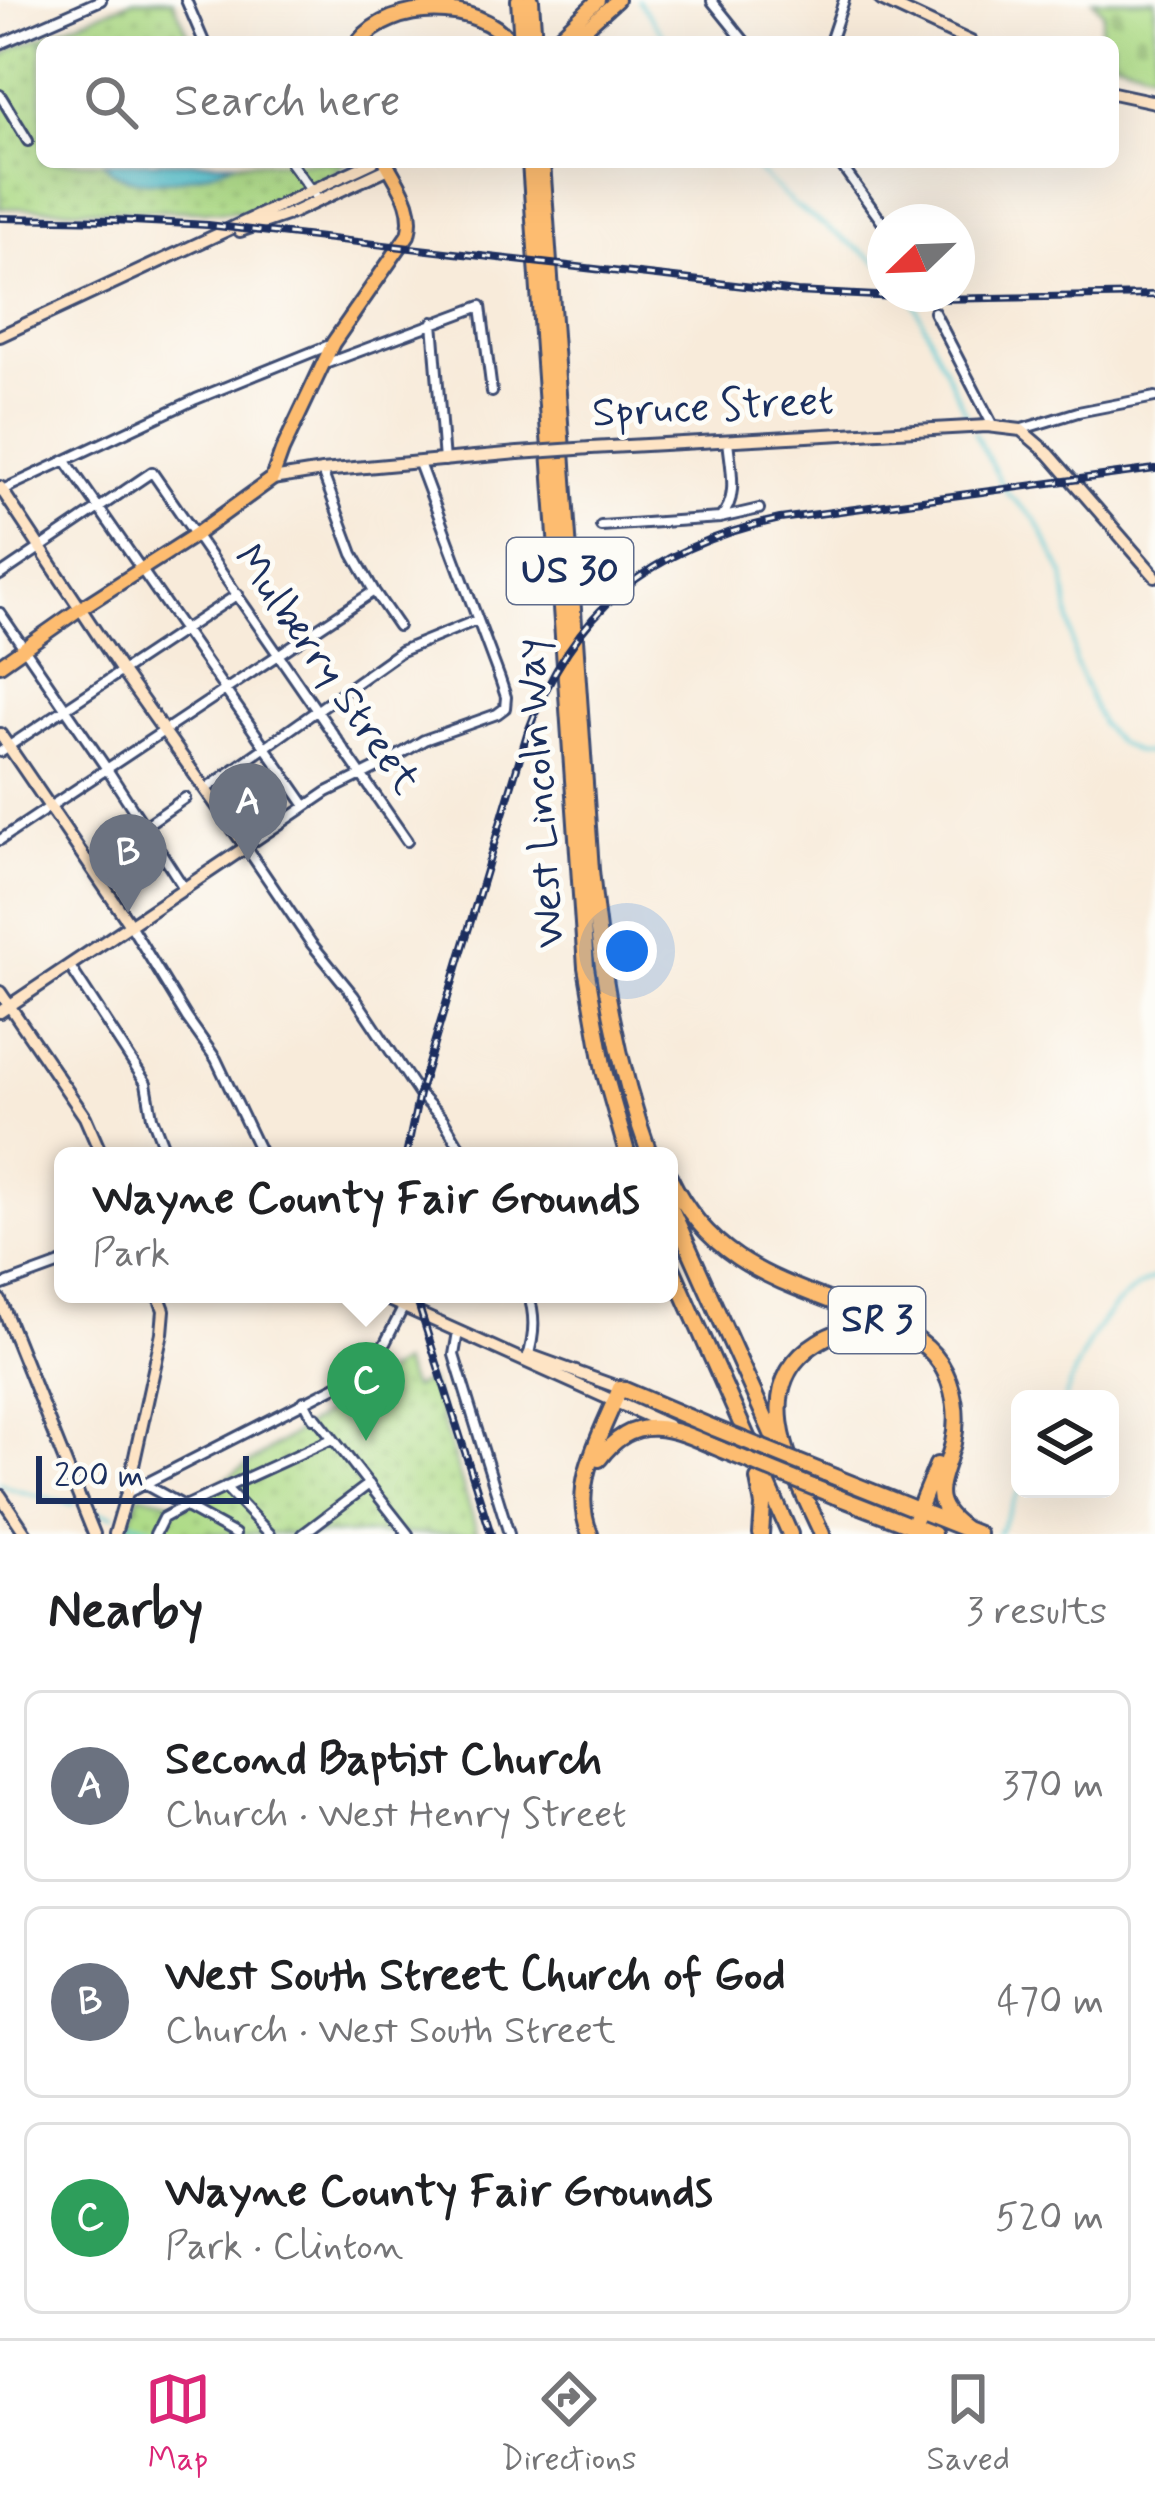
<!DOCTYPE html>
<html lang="en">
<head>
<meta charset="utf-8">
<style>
  :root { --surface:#fff; --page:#f6f6f6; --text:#202124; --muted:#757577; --line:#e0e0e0; --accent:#db2777 }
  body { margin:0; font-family:Mynerve,sans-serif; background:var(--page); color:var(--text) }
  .controls { position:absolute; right:36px; bottom:36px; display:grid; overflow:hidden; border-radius:18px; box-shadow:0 12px 48px #0002 }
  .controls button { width:108px; height:108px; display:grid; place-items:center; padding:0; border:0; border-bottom:3px solid var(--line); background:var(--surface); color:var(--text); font:60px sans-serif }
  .compass { position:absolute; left:867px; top:204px; width:108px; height:108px; border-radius:50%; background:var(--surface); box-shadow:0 12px 48px #0002; rotate:247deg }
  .scale { position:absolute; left:36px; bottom:30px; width:213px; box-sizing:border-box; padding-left:12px; border:6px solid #1b2f5e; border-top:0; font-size:33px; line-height:42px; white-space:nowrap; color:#1b2f5e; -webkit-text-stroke:9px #fdfcf7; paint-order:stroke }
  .you { position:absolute; left:627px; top:951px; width:42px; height:42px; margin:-30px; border:9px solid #fff; border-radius:50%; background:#1a73e8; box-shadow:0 0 0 18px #1a73e833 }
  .badge { display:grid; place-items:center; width:78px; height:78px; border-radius:50%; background:var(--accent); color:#fff; font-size:39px; font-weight:700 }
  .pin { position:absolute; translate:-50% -99px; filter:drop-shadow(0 3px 6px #0008) }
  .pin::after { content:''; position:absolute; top:63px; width:42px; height:36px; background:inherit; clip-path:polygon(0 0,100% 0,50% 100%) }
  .popup { position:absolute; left:54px; top:1147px; width:624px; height:156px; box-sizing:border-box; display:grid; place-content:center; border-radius:18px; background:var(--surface); filter:drop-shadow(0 3px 9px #0005); font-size:39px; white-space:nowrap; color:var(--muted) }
  .popup b { font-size:45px; color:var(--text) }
  .popup::after { content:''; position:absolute; left:50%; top:100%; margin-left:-24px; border:24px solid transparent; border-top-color:var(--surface) }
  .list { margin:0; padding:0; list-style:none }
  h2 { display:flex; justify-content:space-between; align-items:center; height:156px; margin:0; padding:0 48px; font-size:51px }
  h2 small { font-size:39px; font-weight:400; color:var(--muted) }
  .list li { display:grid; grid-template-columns:78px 1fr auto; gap:36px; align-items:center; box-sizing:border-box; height:192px; margin:0 24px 24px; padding:0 24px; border:3px solid var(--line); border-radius:18px }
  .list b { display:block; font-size:45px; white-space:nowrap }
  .list p { margin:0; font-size:39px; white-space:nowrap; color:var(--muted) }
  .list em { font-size:39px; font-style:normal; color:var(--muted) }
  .icon { flex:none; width:66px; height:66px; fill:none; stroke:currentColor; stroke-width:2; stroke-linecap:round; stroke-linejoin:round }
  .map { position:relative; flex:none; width:1155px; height:1534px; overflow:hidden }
  .search { position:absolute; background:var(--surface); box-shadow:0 12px 48px #0002; left:36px; right:36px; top:36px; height:132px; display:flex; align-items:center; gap:30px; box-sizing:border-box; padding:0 42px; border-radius:18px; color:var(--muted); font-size:45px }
  .sheet { height:804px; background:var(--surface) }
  nav { display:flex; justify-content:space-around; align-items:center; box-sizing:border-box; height:168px; border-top:3px solid var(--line); background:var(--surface); font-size:33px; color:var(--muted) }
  nav a { display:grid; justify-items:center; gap:6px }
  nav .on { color:var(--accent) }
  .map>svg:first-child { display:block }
  .cemetery { fill:url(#cemetery-stones); stroke:#648572; stroke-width:3 }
  .park { fill:url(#park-dots); stroke:#648572; stroke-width:3 }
  .water { fill:#5ecad6; stroke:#3c7c9a; stroke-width:3 }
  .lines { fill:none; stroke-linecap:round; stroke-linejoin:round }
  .stream { stroke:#5ecad6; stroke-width:3 }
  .street-tunnel { stroke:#ccc5c1; stroke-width:8; stroke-dasharray:8 4; stroke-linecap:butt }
  .street-casing { stroke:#3c4b71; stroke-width:14 }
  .secondary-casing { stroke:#3c4b71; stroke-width:16 }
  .primary-casing { stroke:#3c4b71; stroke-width:18 }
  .highway-casing { stroke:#3c4b71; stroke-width:20 }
  .street { stroke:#fff; stroke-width:8 }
  .secondary { stroke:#fee4c5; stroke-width:10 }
  .primary { stroke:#fdbc6f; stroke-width:12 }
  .highway { stroke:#fdbc6f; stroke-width:14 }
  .rail-casing { stroke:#1b2f5e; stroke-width:8 }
  .rail { stroke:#fdfcf7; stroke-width:3; stroke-dasharray:9; stroke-linecap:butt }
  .secondary-bridge-casing { stroke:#3c4b71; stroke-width:16; stroke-linecap:butt }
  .highway-bridge-casing { stroke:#3c4b71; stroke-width:20; stroke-linecap:butt }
  .secondary-bridge { stroke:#fee4c5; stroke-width:10 }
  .highway-bridge { stroke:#fdbc6f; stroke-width:14 }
  .labels { text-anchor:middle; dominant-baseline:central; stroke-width:10; stroke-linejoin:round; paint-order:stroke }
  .shield { fill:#fdfcf7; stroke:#5f6c8c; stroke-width:3 }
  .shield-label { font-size:39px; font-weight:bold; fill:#1b2f5e }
  .street-label { font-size:42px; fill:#1b2f5e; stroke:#fdfcf7 }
</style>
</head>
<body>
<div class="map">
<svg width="1155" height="1534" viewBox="0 0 1155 1534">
  <defs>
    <pattern id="cemetery-stones" width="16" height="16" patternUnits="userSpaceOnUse" patternTransform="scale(3)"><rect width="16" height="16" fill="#aedb87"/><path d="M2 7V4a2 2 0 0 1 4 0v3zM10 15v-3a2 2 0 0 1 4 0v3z" fill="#95bc77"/></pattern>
    <pattern id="park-dots" width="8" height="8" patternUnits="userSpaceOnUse" patternTransform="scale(3)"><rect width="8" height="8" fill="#aedb87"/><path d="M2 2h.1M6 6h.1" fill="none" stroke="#95bc77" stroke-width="1.8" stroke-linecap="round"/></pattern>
  </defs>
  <rect width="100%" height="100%" fill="#fdfcf7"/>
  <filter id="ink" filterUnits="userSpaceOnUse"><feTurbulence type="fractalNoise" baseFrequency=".00833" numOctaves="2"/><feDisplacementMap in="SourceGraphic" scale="24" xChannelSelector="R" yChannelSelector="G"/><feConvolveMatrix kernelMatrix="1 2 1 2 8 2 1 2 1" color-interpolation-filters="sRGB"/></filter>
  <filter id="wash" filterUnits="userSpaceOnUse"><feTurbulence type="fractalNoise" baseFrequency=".004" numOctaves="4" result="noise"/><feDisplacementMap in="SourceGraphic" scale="48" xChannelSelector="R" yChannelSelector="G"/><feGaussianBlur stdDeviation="2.7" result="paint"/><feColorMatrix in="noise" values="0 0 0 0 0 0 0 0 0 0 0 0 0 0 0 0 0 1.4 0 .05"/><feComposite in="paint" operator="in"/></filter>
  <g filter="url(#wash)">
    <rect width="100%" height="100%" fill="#f8ebda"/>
    <!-- cemetery -->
    <path class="cemetery" d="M1093,0H1155V72L1113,59V42H1098L1104,13Z"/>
    <!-- park -->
    <path class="park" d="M134,0H173L192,42H42V162H347L313,189L246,212L0,208V57L18,46Z
      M401,1363L412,1388L429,1380L478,1534H126L139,1494L186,1505Z"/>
    <!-- water -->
    <path class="water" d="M104,162H234C206,178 124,196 104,162Z"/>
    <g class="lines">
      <!-- stream -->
      <path class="stream" d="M638,0L668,42
        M748,162L794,205L885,267
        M910,294L970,423
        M974,432L1007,493L1036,520L1064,575L1075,662L1101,724L1117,742L1136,752L1155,754
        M1065,1399C1081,1352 1106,1298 1155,1278
        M0,1483C17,1494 51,1497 73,1504
        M90,1510L114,1516
        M126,1520L152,1528
        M163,1532L167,1534
        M998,1534L1020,1489"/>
    </g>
  </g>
  <g filter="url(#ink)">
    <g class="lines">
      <!-- street-tunnel -->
      <path class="street-tunnel" d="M928,294L934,312"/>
      <defs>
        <path id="street" d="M186,0L204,42
          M712,1L745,42
          M830,42L844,0
          M0,44L101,0
          M0,95L28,141
          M290,162L319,201
          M839,162L885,226
          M934,312L993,426
          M433,322L444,461
          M325,364L481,306L492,392
          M1022,429L1078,412L1155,397
          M66,461L306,806
          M419,463L500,679L506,697L505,708L497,714L424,740L386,763L327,792L246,847L311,943L354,996L419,1094L443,1119L465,1156
          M322,471L353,554L374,591L398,626
          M0,491L196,399L332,344
          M720,518C740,498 730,466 728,440
          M601,526L720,518L759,509
          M0,575L152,472L407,841
          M0,613L107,769L184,888
          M0,752L238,594
          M206,789L401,651L477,620
          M0,840L374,591
          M89,865L185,798
          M129,923L187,1018L216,1059L262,1156
          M69,965L146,1083L152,1117L167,1156
          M0,1286L63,1263
          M458,1332L454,1355L509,1534
          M527,1360C534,1339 536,1315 528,1294
          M304,1401L313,1418L316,1417L408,1534
          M144,1484L235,1534
          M225,1487L270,1534
          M127,1493L352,1378L378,1357L403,1308
          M155,1534L163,1518L185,1506L332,1439
          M303,1534L369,1484"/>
        <path id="secondary" d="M881,0L971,42
          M1113,93L1155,102
          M240,231L292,213L389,168
          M0,336L373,162
          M591,448L987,426L1021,430L1049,454L1155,576
          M272,479L322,471L518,453
          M0,487L123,673L246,847L0,1012
          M0,734L129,923
          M0,992L85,1117L102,1156
          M375,1294L667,1425
          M0,1300L94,1534
          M529,1355L620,1388
          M0,1495L26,1534
          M115,1534L127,1493L162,1333L164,1310L158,1294"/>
        <path id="primary" d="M553,42L598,0
          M570,42L617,0
          M0,665L81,608L195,535L272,479L282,451L333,343L408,235C416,207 399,186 386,162"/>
        <path id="highway" d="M519,0L522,42
          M531,0L534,42
          M359,42C392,0 478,0 510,42
          M530,162L586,967L604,1071L628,1156
          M542,162L591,870C601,969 616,1062 650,1156
          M669,1176C711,1265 780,1280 864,1314C893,1326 922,1336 940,1363C955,1387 959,1416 953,1443C943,1483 924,1501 967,1530
          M669,1204L778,1447
          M669,1261L790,1534
          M599,1459C636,1409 675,1429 722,1450
          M825,1473L978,1534
          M758,1479L763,1506L761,1534
          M835,1496L933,1534
          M912,1526L937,1465
          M590,1534C569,1484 602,1434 620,1388L714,1428
          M822,1534C796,1476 743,1388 818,1342C840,1328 864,1326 889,1333"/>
      </defs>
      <!-- street casing -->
      <use href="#street" class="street-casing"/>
      <!-- secondary casing -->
      <use href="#secondary" class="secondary-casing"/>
      <!-- primary casing -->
      <use href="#primary" class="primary-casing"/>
      <!-- highway casing -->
      <use href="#highway" class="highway-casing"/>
      <!-- street -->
      <use href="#street" class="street"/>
      <!-- secondary -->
      <use href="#secondary" class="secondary"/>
      <!-- primary -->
      <use href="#primary" class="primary"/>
      <!-- highway -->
      <use href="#highway" class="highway"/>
      <defs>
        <path id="rail" d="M0,218L113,220L208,225L797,292L936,299L1155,295
          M406,1156L419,1094L527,734C573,609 650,547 780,519L1155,469
          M415,1294L491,1534"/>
      </defs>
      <!-- rail casing -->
      <use href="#rail" class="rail-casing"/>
      <!-- rail -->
      <use href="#rail" class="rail"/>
      <defs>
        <path id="secondary-bridge" d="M518,453L591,448"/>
        <path id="highway-bridge" d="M714,1428L825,1473
          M722,1450L835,1496"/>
      </defs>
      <!-- secondary-bridge casing -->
      <use href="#secondary-bridge" class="secondary-bridge-casing"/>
      <!-- highway-bridge casing -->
      <use href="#highway-bridge" class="highway-bridge-casing"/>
      <!-- secondary-bridge -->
      <use href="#secondary-bridge" class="secondary-bridge"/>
      <!-- highway-bridge -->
      <use href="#highway-bridge" class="highway-bridge"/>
    </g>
  </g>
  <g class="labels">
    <!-- shield labels -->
    <g class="shield">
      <rect x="507" y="538" width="126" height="66" rx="9"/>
      <rect x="829" y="1287" width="96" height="66" rx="9"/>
    </g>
    <g class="shield-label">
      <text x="570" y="571">US 30</text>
      <text x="877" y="1320">SR 3</text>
    </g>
    <!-- street labels -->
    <g class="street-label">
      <text transform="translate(713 408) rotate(-3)">Spruce Street</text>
      <text transform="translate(326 670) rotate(55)">Mulberry Street</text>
      <text transform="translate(541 793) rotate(-94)">West Lincoln Way</text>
    </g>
  </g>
</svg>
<div class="controls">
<button><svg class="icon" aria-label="layers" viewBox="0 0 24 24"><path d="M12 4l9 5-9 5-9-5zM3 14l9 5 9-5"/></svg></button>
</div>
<svg class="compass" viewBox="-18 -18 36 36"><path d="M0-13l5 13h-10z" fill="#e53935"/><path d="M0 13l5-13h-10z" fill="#757577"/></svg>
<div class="scale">200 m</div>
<div class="you"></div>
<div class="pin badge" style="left:248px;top:862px;background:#6b7280">A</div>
<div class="pin badge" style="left:128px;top:913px;background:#6b7280">B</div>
<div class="pin badge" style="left:366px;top:1441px;background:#2e9e5b">C</div>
<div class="popup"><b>Wayne County Fair Grounds</b>Park</div>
<div class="search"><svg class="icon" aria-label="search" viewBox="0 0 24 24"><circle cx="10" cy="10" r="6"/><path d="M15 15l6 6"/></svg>Search here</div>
</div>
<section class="sheet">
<h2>Nearby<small>3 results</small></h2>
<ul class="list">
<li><span class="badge" style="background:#6b7280">A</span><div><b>Second Baptist Church</b><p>Church · West Henry Street</p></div><em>370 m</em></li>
<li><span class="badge" style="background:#6b7280">B</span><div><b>West South Street Church of God</b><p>Church · West South Street</p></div><em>470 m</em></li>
<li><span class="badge" style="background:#2e9e5b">C</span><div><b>Wayne County Fair Grounds</b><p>Park · Clinton</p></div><em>520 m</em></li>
</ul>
</section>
<nav>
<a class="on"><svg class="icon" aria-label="map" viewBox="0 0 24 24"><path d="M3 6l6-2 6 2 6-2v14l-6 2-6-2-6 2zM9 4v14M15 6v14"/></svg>Map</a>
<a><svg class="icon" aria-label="directions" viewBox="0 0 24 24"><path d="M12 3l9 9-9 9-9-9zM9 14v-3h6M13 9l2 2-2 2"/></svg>Directions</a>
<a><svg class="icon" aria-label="saved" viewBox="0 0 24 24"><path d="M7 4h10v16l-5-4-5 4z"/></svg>Saved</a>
</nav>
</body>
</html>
